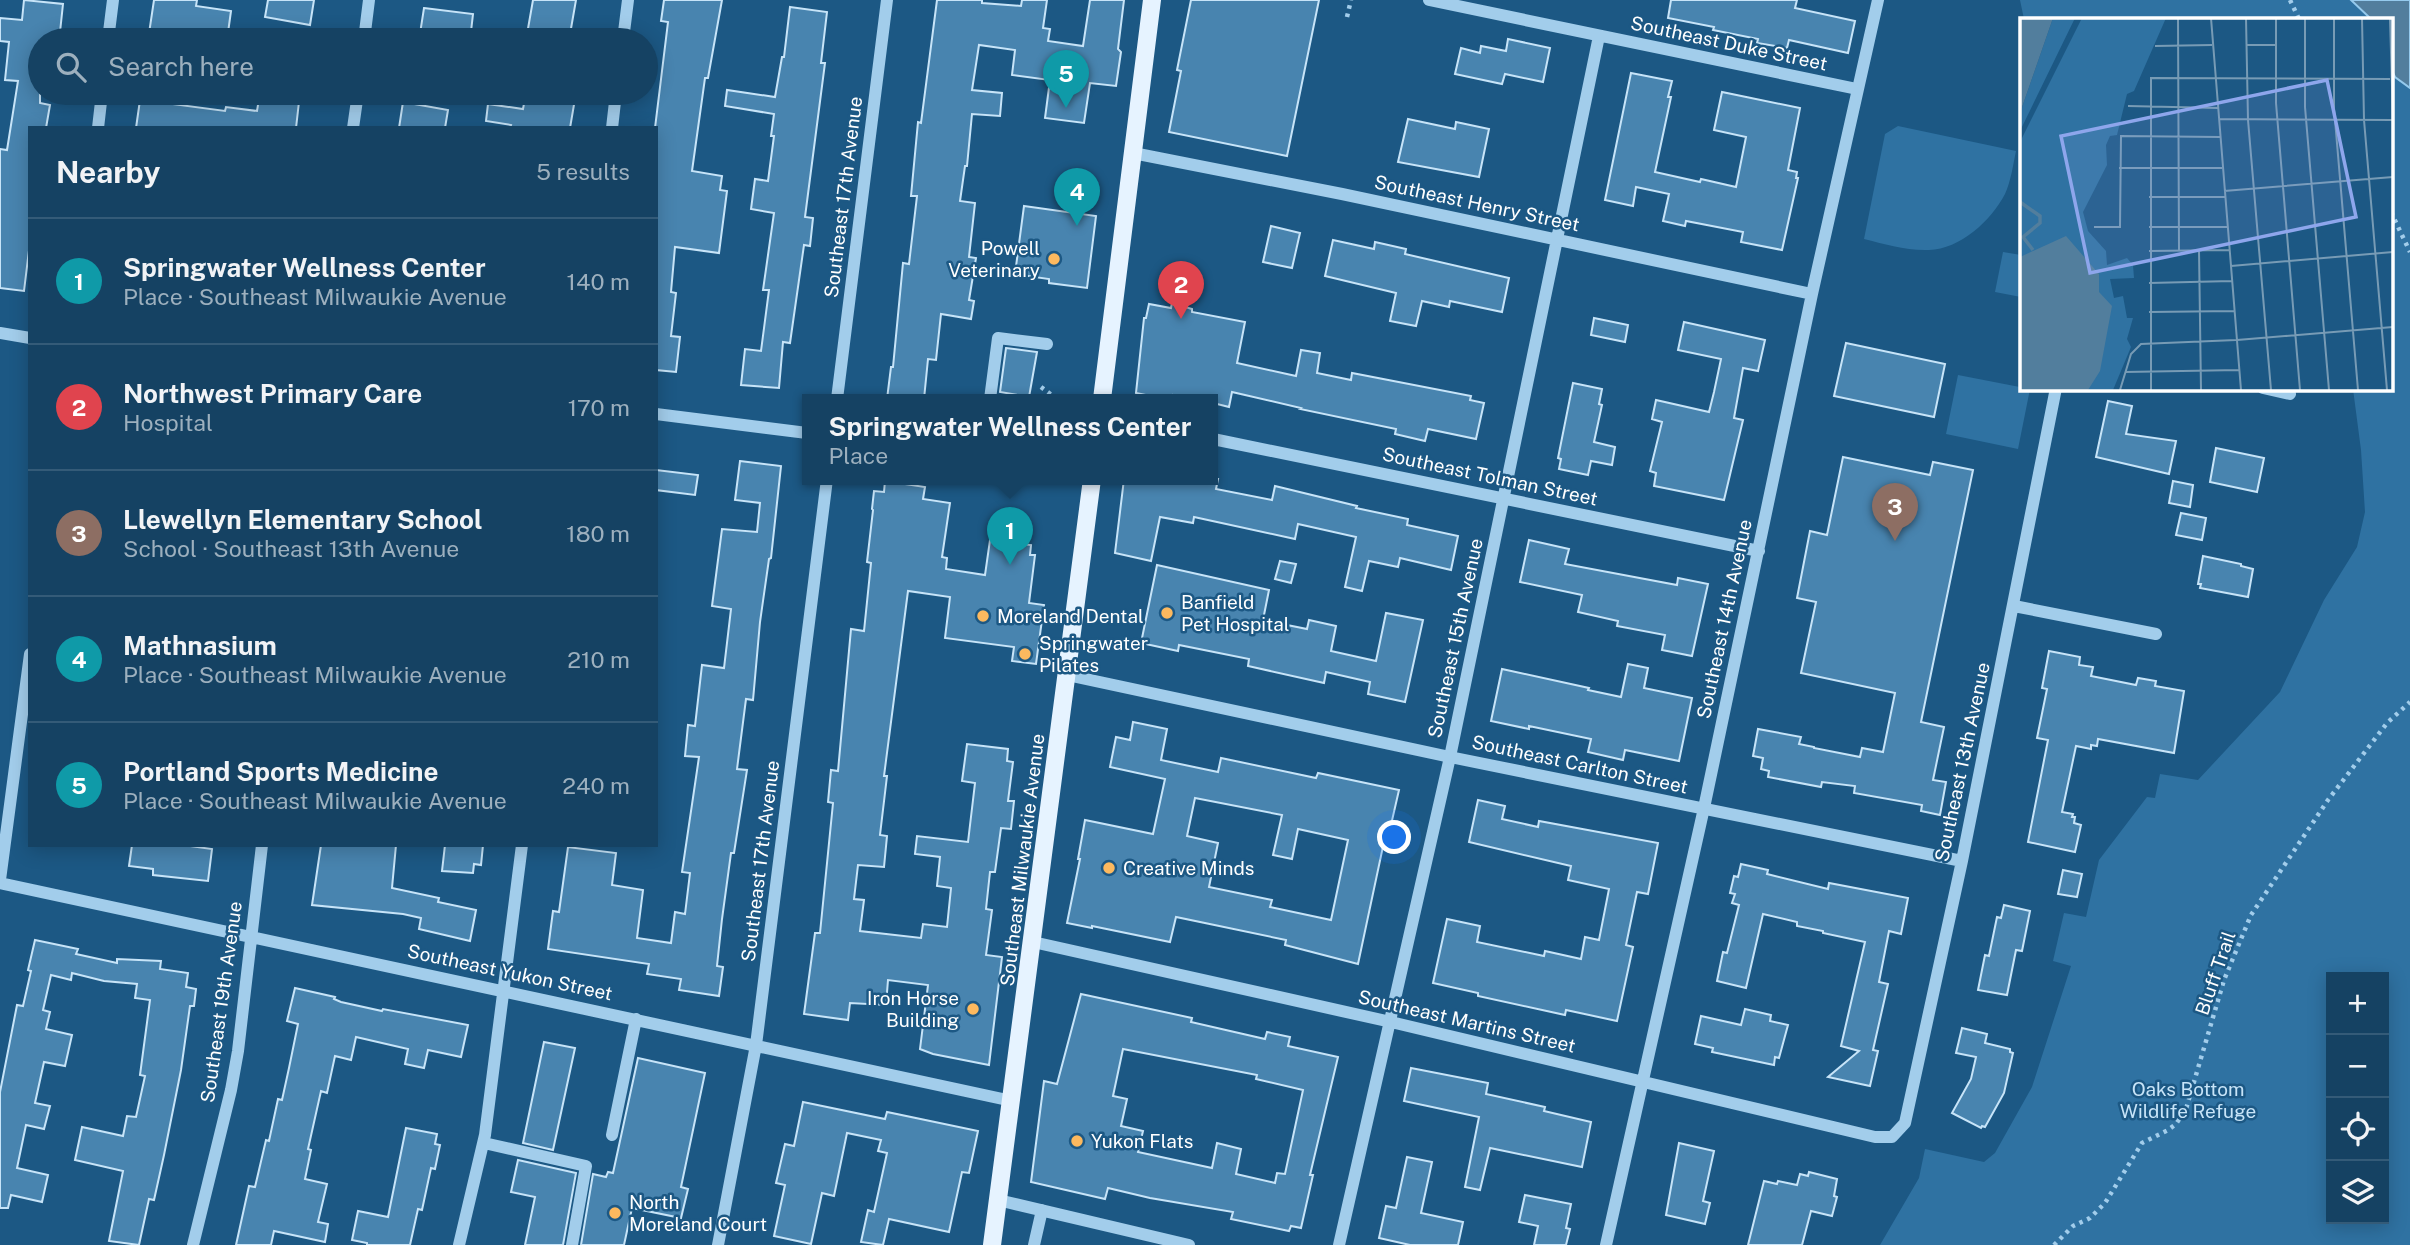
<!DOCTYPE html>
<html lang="en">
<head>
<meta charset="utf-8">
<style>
  :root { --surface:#154263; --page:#1e4969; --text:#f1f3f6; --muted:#9db0be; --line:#345b78; --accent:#8abfa5 }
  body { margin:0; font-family:"Public Sans",sans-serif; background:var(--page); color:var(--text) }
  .controls { position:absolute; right:21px; bottom:21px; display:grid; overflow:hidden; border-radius:0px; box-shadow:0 4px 18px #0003 }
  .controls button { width:63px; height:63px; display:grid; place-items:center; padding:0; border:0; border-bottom:2px solid var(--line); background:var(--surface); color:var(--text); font:35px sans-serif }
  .you { position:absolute; left:1395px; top:838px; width:24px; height:24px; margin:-18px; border:5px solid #fff; border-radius:50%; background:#1a73e8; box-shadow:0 0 0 10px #1a73e833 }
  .badge { display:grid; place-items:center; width:46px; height:46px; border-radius:50%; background:var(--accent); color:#fff; font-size:23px; font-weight:700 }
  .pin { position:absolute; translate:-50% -58px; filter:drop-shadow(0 2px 4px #0008) }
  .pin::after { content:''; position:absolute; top:37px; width:24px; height:21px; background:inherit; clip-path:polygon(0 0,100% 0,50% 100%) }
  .popup { position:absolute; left:802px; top:394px; width:416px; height:91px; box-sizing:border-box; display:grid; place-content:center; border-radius:0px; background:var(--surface); filter:drop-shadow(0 2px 5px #0005); font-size:23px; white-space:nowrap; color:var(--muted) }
  .popup b { font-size:26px; color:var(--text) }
  .popup::after { content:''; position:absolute; left:50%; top:100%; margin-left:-14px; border:14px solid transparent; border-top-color:var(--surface) }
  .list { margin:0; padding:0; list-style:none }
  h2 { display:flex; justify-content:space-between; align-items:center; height:91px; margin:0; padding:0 28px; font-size:30px }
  h2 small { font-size:23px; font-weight:400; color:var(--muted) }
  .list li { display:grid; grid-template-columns:46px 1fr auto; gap:21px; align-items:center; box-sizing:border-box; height:126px; padding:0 28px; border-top:2px solid var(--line) }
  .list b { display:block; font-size:26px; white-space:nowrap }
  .list p { margin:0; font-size:23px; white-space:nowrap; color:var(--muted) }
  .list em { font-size:23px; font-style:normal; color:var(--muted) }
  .icon { flex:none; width:38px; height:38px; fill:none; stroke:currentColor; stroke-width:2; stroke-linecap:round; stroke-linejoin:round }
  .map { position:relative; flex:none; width:2410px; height:1245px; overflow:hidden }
  .search { position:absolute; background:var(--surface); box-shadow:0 4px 18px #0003; left:28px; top:28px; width:630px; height:77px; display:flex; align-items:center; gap:18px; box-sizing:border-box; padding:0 24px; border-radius:38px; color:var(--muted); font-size:26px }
  .panel { position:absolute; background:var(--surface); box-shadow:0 4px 18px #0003; left:28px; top:126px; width:630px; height:721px; border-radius:0px }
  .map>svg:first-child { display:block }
  .green { fill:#2f72a2; fill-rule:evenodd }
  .water { fill:#527e9d; stroke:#95caed; stroke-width:2 }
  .building { fill:#4884af; stroke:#c7e4f8; stroke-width:2; fill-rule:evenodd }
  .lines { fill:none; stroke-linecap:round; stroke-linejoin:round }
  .path { stroke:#a2cdeb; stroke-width:4.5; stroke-dasharray:3.5 5; stroke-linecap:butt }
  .minor { stroke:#a2cdeb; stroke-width:12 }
  .major { stroke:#e6f3ff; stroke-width:18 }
  .poi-dot { fill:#fcb95f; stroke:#1c5884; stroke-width:2.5 }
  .labels { text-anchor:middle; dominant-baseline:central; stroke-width:5; stroke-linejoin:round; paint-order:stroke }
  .street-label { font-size:19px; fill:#fff; stroke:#1c5884 }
  .poi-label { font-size:19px; fill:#fff; stroke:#1c5884; text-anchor:start }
  .park-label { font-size:19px; fill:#c7e4f8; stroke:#1c5884 }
  .inset-river { fill:none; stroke:#527e9d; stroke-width:3.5 }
  .inset-road { fill:none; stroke:#779bb5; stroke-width:2 }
  .view { fill:#8ea6ec; fill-opacity:0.15; stroke:#8ea6ec; stroke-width:3.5 }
  .inset-edge { fill:none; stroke:#fff; stroke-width:3.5 }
</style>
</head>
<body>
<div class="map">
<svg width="2410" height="1245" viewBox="0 0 2410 1245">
  <rect width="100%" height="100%" fill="#1c5884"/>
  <!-- green -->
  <path class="green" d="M2020,0H2410V1245H1880L1919,1178L1925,1149L1984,1162L1995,1153L2032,1087L2071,966L2053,961L2064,913L2086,917L2099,860L2147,797L2155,798L2160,774L2198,780L2280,692L2324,600L2357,547L2365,512L2361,450L2353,389L2391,388V19H2024ZM2331,977H2384V1219H2331Z
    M1898,126L2016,151C2013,165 2011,181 2005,194C1991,221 1960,249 1929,250C1907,251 1884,244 1864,239L1885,134Z
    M2003,252L2021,255V297L1995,292Z
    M1958,375L2030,389L2018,449L1946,434Z"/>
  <!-- water -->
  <path class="water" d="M2351,0H2410V88L2395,77L2391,69V19H2371Z"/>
  <!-- building -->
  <path class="building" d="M24,0L63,4L60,32H56V40H40V103L50,105L46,128H30V242L24,291L0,288V149L7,150L18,81L5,80L9,42L0,41V18L22,20Z
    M154,0H197L196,6L231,11L227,40L190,37L189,40H148Z
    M268,0H314L310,25L265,17Z
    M533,0H576L569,40H526Z
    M664,0H722L708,78H705L692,171L722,176L720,190L727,191L719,253L675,247L671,292L676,293L671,336L680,337L676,372L656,370V128H655L668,22L661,21Z
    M937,0H982V3L1021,6L1022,0H1047L1043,28L1050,29L1048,41L1083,46L1090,0H1124L1118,49L1121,52L1116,86L1090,83L1084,123L1045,118L1050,80L1012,75L1015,50L979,45L972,90L1002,93L1000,116L972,114L967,166H965L960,201L975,203L969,257L976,258L969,300L974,301L971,319L941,314L936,360L928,359L924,399H887L891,367H893L903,263L909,264L917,196H911L918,122L921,123Z
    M1191,0H1319L1287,156L1169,132L1181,71L1177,70Z
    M1671,0H1797L1795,8L1855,21L1848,53L1789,40L1787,48L1757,43L1758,39L1713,30L1714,27L1668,18Z
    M790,7L827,12L821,63H825L805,217L813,218L810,246L804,245L790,343L783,342L779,388L741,385L745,349L761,351L769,290H763L774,213L751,209L755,179L768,181L774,136H771L774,114L725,106L727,90L775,97L782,57H784Z
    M424,8L473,14L470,40H419Z
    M1508,39L1550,48L1543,82L1505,74L1502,84L1455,74L1461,48L1480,53L1481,46L1506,51Z
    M1631,73L1672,81L1668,97H1671L1655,172L1700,182L1701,179L1736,187L1746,137L1714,130L1722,92L1800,108L1788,170L1797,172L1796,178H1798L1782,250L1741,242L1743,232L1686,221L1685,226L1663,221L1669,194L1636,187L1633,206L1605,200Z
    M141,93H174L172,104L225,111L226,107L257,111L260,93H300L296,128H136Z
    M526,93H576L570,128H510L511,125L486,121L488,104L523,109Z
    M403,102L448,110L445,128H399Z
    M1408,119L1455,129L1456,122L1489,129L1479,177L1398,162Z
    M1024,206L1096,216L1087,288L1049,283V279L1015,274Z
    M1271,226L1300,233L1292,268L1263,262Z
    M1333,240L1374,249L1375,242L1406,249L1405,254L1509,278L1502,312L1450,301L1449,307L1422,301L1416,326L1390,321L1396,293L1325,276Z
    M1172,303L1192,309V312L1245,322L1237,363L1296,376L1301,350L1320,353L1317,373L1351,380L1352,373L1471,396L1470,400L1484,403L1476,439L1428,429L1425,441L1395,434L1396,429L1300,409L1301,408L1232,392L1229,407L1213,403V399H1189L1173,395L1172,399H1165L1136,393L1144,318H1146L1149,304L1171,308Z
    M1594,318L1628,325L1625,342L1591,335Z
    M1684,322L1765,340L1758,371L1743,368L1734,418L1743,420L1724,500L1654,486L1656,473L1650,471L1662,422L1652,419L1656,400L1709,412L1714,392L1721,359L1678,350Z
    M1846,343L1945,364L1934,417L1834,396Z
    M1006,348L1037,352L1029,397L1000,392Z
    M1573,383L1602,389L1599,404L1602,405L1594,442L1615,447L1612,465L1591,461L1588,475L1559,469L1561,459L1558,458Z
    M2108,401L2132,406L2126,434L2176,441L2169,474L2096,457Z
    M2216,448L2264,458L2257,492L2210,482Z
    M1843,457L1930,475L1933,462L1973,470L1921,722L1944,727L1933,780L1946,782L1940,815L1921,811L1922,805L1854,793L1855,786L1822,782L1821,787L1768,777L1769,771L1761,769L1763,758L1753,756L1758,729L1801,737L1799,744L1814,747V748L1860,757L1862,748L1883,752L1895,693L1801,673L1816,602L1797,598L1810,531L1827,535Z
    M740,461L781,466L771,558L769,559L760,622L753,700L746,699L737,769L747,770L734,853H731L722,919L717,966L723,967L719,996L679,990L681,979L647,974L649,964L548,949L553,911L559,912L568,847L616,853L612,885L643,890L637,938L671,943L675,912L685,914L690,873L682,872L699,757L685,756L688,725L695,726L702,665L724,668L731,609L712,606L722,529L757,532L760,503L735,500Z
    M656,470L698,475L695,495L656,490Z
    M1124,479H1218L1216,489L1272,500L1275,486L1357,506L1356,508L1408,519L1407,525L1458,536L1451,570L1400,558L1398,567L1369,561L1362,591L1345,587L1356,537L1298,524L1295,539L1194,517L1193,523L1160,517L1151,561L1115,553Z
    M885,481L925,487L923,499L950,503L942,557L947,558L946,569L985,575L990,540L1031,545L1030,555H1035L1029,603L1044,605L1036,664L1012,661L1014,647L945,638L950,597L908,591L884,776H887L880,835L887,836L884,867L858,865L854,899L864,900L860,931L921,938L923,924L947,927L951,888L937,886L940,857L915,854L917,836L968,842L975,783L962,781L967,744L1008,749L1007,761L1013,762L1008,801H1014L1011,829L1001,828L995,872H990L986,909L992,910L986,955L1002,957L989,1065L933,1054L920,1049L928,985L888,980L886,1005L850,1003L848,1020L804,1014L815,933H820L833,803L828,802L831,770L838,771L851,629L864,631L871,563L867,562L873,510L872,509L874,491L884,492Z
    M2173,481L2193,485L2190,507L2169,503Z
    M2181,513L2206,518L2202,540L2176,535Z
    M1529,540L1569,549L1565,564L1677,585L1678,578L1708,584L1692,656L1662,650L1665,635L1617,626L1618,621L1578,612L1582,595L1520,582Z
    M2203,556L2241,564V566L2253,569L2248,597L2200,588L2201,584H2198Z
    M1280,561L1296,564L1291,583L1275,579Z
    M1157,565L1269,590L1263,620L1307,629L1309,620L1336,626L1331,651L1376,661L1386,613L1423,620L1405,702L1368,694L1370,682L1326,672L1324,683L1248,666L1249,659L1179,645L1178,651L1141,643Z
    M2049,651L2080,657L2079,665L2093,667L2091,676L2136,685L2138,678L2156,681L2155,686L2184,691L2174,753L2098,739L2097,746L2091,745V749L2076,746L2062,812L2073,814L2072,817H2075L2074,823L2081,825L2075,852L2028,842L2048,740L2037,738L2047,689L2042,688Z
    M1628,664L1648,668L1644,688L1692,698L1679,761L1625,750L1623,760L1588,752L1591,739L1529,726V729L1491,721L1502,669L1589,688L1588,690L1621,697Z
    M1133,722L1167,729L1161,760L1218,772L1221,758L1316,778L1318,773L1399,790L1388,838L1385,837L1358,964L1285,945L1286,940L1176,917L1170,942L1092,926V928L1067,923L1080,859H1078L1085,820L1153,834L1165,779L1110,767L1116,737L1130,740ZM1195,798L1282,815L1273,855L1292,859L1298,829L1348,840L1331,920L1270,907L1272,900L1209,887L1218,843L1187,836Z
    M1478,800L1505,806L1502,819L1538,827L1539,821L1658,843L1648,894L1637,892L1626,945L1633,947L1617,1021L1566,1010L1565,1015L1478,996V993L1433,983L1447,919L1480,926L1477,942L1544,956L1545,951L1581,959L1585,937L1599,940L1609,889L1568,880L1571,866L1469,842Z
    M132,845H183L212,849L208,881L153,875V869L129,866Z
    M321,845H396L392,888L439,898L438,902L476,910L470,941L419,929L421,918L403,914L312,905Z
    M445,845H483L481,865L474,864L473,873L442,871Z
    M1741,864L1768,870L1767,874L1828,889L1829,883L1908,898L1901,934L1889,931L1879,982L1888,984L1873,1050L1878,1051L1870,1086L1828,1077L1859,1051L1841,1046L1865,942L1823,933V931L1797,926V922L1763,914L1746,988L1717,981L1723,952L1727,953L1739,905L1732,903L1735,894L1730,893L1734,876L1738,877Z
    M2063,870L2082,874L2077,897L2058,894Z
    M2004,905L2030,911L2022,951L2016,950L2007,995L1978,990L1985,955L1989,956L1997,917L2001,918Z
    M35,940L78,949L76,954L117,963V959L161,961L160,969L188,973L186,987L196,989L194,1006H190L181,1070L164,1155L154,1200L149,1199L139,1245L109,1241L123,1171L75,1160L82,1127L123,1136L127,1116L136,1117L145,1076L140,1075L150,1000L135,998L137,984L104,981L72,973L71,980L51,975L43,1010L50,1012L46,1029L72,1035L65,1066L44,1062L35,1103L50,1106L44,1129L26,1125L17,1168L48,1175L42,1202L11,1195L8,1208H0V1092L17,1005L23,1006L31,971L28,970Z
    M295,988L335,997L334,999L341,1002L382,1011L383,1009L468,1025L461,1057L428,1050L424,1068L405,1064L408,1049L356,1037L351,1060L335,1056L327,1093L321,1091L308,1149L311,1150L305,1179L327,1184L318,1222L328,1224L325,1242L274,1231L271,1245H236L249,1186L255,1187L266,1140L269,1141L278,1099L282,1100L289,1068L298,1024L287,1021Z
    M1081,994L1192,1018L1191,1022L1265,1039L1267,1032L1290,1037L1288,1046L1338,1057L1310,1175H1313L1301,1228L1291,1226L1289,1231L1231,1219L1233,1212L1150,1198L1108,1188L1105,1199L1031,1182L1044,1081L1057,1084ZM1123,1049L1257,1075L1256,1079L1303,1090L1285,1174L1277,1173L1275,1183L1236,1174L1241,1149L1217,1143L1212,1168L1138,1152L1143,1131L1121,1126L1127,1099L1113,1096Z
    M1745,1009L1771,1015L1770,1021L1788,1025L1779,1058L1775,1057L1774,1065L1712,1052L1713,1048L1695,1044L1701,1016L1741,1025Z
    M1962,1028L1987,1034L1985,1043L2010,1049V1052L2013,1053L2004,1093L1985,1127L1982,1126L1981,1128L1952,1113L1971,1079L1976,1057L1956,1053Z
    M544,1042L575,1048L553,1150L523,1143Z
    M638,1058L705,1073L681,1187L688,1189L681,1218L632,1208L624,1245H581L593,1174L606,1177L608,1172L613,1173Z
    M1411,1068L1488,1083L1486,1094L1545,1107L1544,1111L1591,1122L1582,1167L1490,1148L1480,1190L1465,1187L1479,1117L1404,1101Z
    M803,1102L885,1119L887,1112L978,1131L969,1173L962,1172L949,1232L889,1219L883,1245L861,1242L868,1210L874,1212L887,1153L878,1151L881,1140L847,1133L834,1196L822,1193L811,1244L774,1236L785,1185L776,1183L785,1144L794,1146Z
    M406,1128L437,1134L435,1144L440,1145L435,1169L431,1168L422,1210L418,1209L410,1245H367V1243L352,1240L358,1211L388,1217Z
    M1679,1143L1714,1151L1703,1201L1710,1203L1705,1224L1666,1215Z
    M1407,1157L1432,1162L1421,1213L1463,1222L1458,1245H1410L1379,1238L1386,1206L1396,1208Z
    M518,1160L576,1173L563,1245H525L535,1197L511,1192Z
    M1809,1172L1837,1179L1834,1196L1837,1197L1832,1216L1811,1211L1802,1245H1748L1764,1181L1777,1184L1778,1181L1797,1185L1800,1174L1808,1176Z
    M1525,1195L1571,1204L1566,1228L1570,1229L1566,1245H1534L1538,1226L1519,1222Z"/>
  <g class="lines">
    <!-- path -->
    <path class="path" d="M2290,0L2299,19
      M1347,17L1351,0
      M2391,212L2410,252
      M1041,387L1057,399
      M2054,1245L2073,1226L2090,1218L2105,1203L2142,1143L2168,1130L2176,1124L2186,1109L2224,980L2251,915L2328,800L2387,723L2410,702"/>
    <!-- minor -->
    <path class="minor" d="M1429,0L1857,89
      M108,40L113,0
      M364,40L369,0
      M623,40L628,0
      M98,128L102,93
      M353,128L358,93
      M612,128L616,93
      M1133,153L1342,194L1812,294
      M0,333L30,338
      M2263,388L2290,394
      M837,399L887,0
      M990,399L998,338L1047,344
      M656,414L807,433
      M1213,439L1759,551
      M2014,606L2156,634
      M1067,675L1450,757L1962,861
      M0,880L30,654
      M0,883L1012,1101
      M1033,942L1391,1022L1875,1137H1892L1905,1123L1962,861L2056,388
      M612,1135L636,1019
      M484,1143L586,1166L572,1245
      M998,1200L1189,1245
      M193,1245L231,1090L238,1051L262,845
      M459,1245L485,1135L522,845
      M718,1245L756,1045L827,479
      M1034,1245L1042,1210
      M1339,1245L1450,757L1599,36
      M1606,1245L1704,808L1812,294L1878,0"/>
    <!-- major -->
    <path class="major" d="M1102,399L1152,0
      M992,1245L1092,479"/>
  </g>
  <!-- markers -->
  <g class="poi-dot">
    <circle cx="1054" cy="259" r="7"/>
    <circle cx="1167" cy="613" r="7"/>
    <circle cx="983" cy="616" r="7"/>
    <circle cx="1025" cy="654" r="7"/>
    <circle cx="1109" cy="868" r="7"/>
    <circle cx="973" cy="1009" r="7"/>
    <circle cx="1077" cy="1141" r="7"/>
    <circle cx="615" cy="1213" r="7"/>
  </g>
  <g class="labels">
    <!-- street labels -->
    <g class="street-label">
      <text transform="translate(1729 43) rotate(12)">Southeast Duke Street</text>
      <text transform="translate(843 197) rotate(-83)">Southeast 17th Avenue</text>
      <text transform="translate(1477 203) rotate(12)">Southeast Henry Street</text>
      <text transform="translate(1490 476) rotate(12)">Southeast Tolman Street</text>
      <text transform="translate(1724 619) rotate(-78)">Southeast 14th Avenue</text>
      <text transform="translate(1455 638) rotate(-78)">Southeast 15th Avenue</text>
      <text transform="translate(1962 762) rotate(-78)">Southeast 13th Avenue</text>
      <text transform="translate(1580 764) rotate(12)">Southeast Carlton Street</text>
      <text transform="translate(1022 860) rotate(-83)">Southeast Milwaukie Avenue</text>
      <text transform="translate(760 861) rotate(-83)">Southeast 17th Avenue</text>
      <text transform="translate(510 972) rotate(12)">Southeast Yukon Street</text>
      <text transform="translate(2215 973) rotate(-71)">Bluff Trail</text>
      <text transform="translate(221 1002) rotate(-82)">Southeast 19th Avenue</text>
      <text transform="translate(1467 1021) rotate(13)">Southeast Martins Street</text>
    </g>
    <!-- poi labels -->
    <g class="poi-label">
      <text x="1040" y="248" text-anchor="end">Powell<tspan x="1040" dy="22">Veterinary</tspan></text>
      <text x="1181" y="602">Banfield<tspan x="1181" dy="22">Pet Hospital</tspan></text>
      <text x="997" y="616">Moreland Dental</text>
      <text x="1039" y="643">Springwater<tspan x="1039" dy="22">Pilates</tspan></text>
      <text x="1123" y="868">Creative Minds</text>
      <text x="959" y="998" text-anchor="end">Iron Horse<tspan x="959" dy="22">Building</tspan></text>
      <text x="1091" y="1141">Yukon Flats</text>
      <text x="629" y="1202">North<tspan x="629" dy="22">Moreland Court</tspan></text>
    </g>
    <!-- park labels -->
    <g class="park-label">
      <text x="2188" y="1089">Oaks Bottom<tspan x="2188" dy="22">Wildlife Refuge</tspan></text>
    </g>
  </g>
  <!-- overview -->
  <g transform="translate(2020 18)">
    <rect width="373" height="373" fill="#1c5884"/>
    <path d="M33,0H55L0,113V95ZM62,0H146L114,73L107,76L97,117L90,118L86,127L87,147L63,194L68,213L86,233L87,247L107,240L113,247L114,260L90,261L94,280L103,278L107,300H113L107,321L111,329L93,372H0V124Z" fill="#2f72a2"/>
    <path d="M0,0H33L0,95ZM46,218L79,256V274L92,288L80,353L68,372H0V239Z" fill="#527e9d"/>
    <path class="inset-river" d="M0,184L20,198V205L3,219L13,232"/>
    <path class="inset-road" d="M158,0L159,232M191,0L221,372M226,0L228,102L251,372M256,0V85L280,372M285,0V89L309,372M314,0V90L338,372M342,0L344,102L367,372M370,0L373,103M226,27H256M135,28L192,27M108,88L198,90M199,101L373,102M99,150H202M204,173L373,159M129,179H205M74,209H100L101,118L200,119M129,209H207M179,232L181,372M129,233L209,232M211,248L373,234M129,265L212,263M129,294L215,293M217,322L373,309M105,354L219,352M100,372L111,336L121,326L216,322M131,372V60L370,61"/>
    <path class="view" d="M307,62L336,199L70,255L41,118Z"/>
    <rect width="373" height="373" class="inset-edge"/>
  </g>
</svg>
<div class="controls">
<button>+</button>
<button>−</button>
<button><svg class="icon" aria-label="locate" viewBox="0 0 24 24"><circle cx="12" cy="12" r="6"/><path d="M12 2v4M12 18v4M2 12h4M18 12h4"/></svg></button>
<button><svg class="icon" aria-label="layers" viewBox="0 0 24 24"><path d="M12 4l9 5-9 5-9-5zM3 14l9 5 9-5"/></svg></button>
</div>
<div class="you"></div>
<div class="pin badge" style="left:1010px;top:565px;background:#0f9aa8">1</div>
<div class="popup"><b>Springwater Wellness Center</b>Place</div>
<div class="pin badge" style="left:1181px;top:319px;background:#e0444e">2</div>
<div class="pin badge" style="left:1895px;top:541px;background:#8d6e63">3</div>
<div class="pin badge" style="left:1077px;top:226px;background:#0f9aa8">4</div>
<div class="pin badge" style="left:1066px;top:108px;background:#0f9aa8">5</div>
<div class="search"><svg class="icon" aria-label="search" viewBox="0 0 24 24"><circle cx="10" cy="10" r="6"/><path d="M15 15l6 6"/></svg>Search here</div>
<section class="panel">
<h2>Nearby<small>5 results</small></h2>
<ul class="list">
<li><span class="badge" style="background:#0f9aa8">1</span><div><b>Springwater Wellness Center</b><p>Place · Southeast Milwaukie Avenue</p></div><em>140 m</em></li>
<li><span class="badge" style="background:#e0444e">2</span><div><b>Northwest Primary Care</b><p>Hospital</p></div><em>170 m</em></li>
<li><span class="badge" style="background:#8d6e63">3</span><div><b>Llewellyn Elementary School</b><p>School · Southeast 13th Avenue</p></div><em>180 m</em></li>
<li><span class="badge" style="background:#0f9aa8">4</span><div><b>Mathnasium</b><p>Place · Southeast Milwaukie Avenue</p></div><em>210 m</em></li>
<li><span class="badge" style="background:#0f9aa8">5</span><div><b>Portland Sports Medicine</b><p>Place · Southeast Milwaukie Avenue</p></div><em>240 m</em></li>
</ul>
</section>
</div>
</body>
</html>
